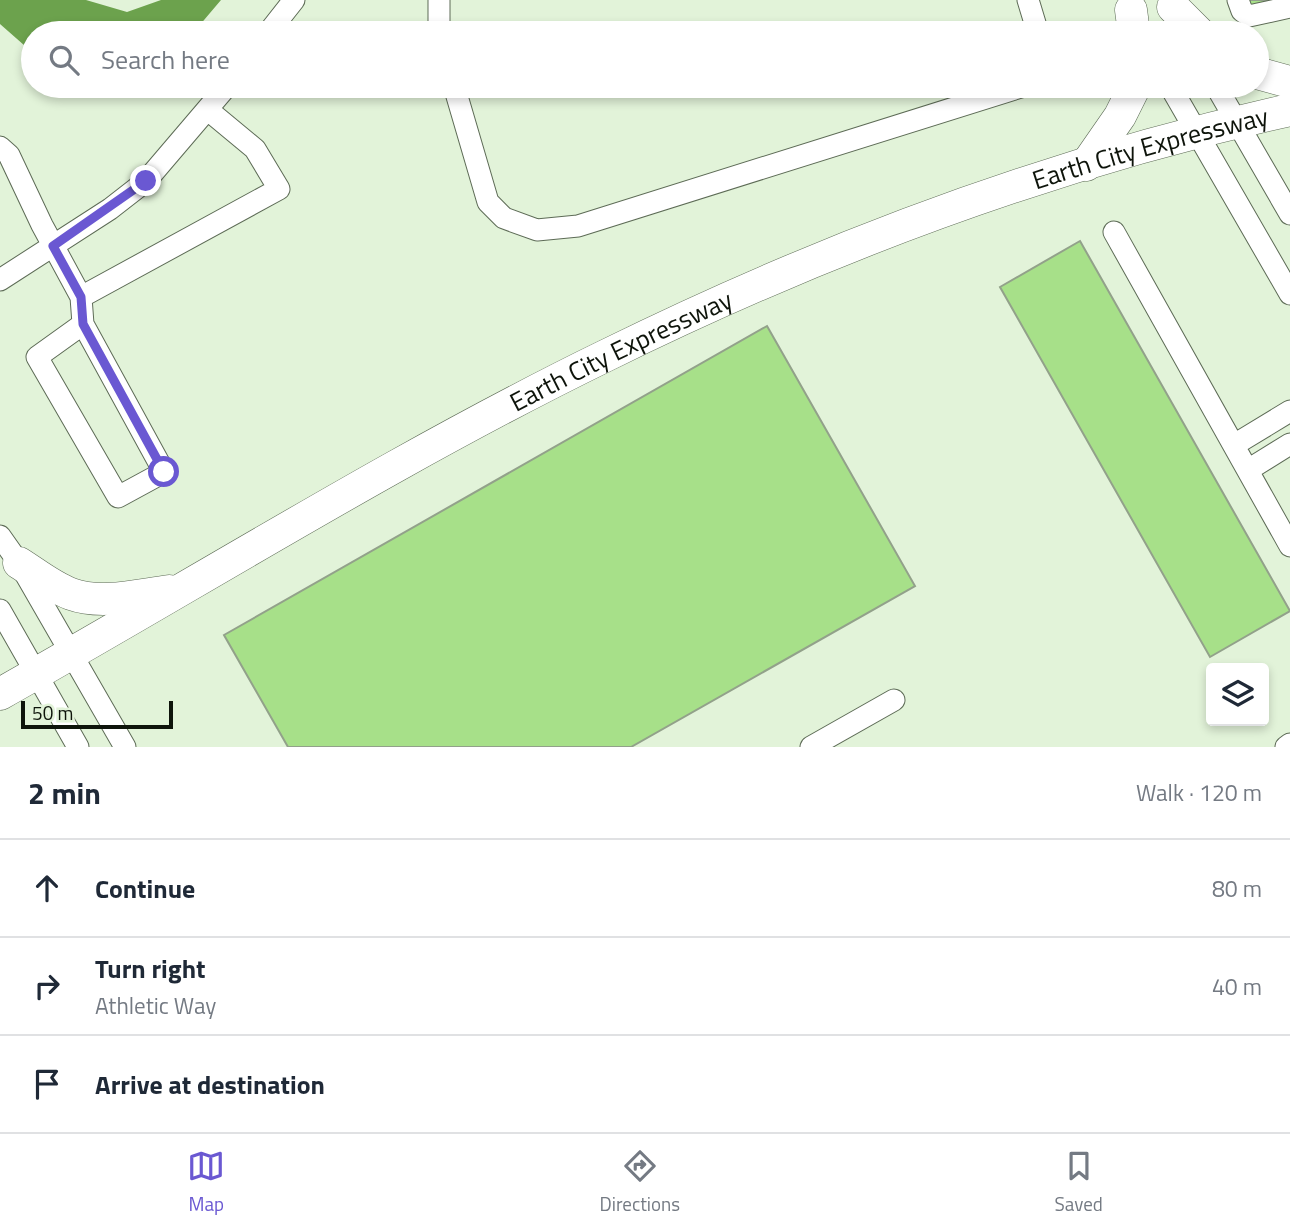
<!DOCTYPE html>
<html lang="en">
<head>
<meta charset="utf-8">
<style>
  :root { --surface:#fff; --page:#f6f6f7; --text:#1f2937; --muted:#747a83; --line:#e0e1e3; --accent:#6a58d2 }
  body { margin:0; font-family:"Titillium Web",sans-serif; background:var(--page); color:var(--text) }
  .controls { position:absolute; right:21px; bottom:21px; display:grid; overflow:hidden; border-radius:7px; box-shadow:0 4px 10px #0003 }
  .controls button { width:63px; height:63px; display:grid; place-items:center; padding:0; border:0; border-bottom:2px solid var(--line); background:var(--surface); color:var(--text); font:35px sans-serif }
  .scale { position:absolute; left:21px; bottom:18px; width:152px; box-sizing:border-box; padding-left:7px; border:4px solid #0e140b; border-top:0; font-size:19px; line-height:24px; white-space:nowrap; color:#0e140b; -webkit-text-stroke:5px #e2f3d9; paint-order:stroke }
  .stop { position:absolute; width:21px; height:21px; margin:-16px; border:5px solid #6a58d2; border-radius:50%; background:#fff }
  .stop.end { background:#6a58d2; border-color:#fff; box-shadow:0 2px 7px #0008 }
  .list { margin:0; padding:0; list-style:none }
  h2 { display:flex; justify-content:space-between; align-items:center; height:91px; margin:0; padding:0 28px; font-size:30px }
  h2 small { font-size:23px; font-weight:400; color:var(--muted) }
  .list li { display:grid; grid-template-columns:46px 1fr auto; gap:21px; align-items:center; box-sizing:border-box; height:98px; padding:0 28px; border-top:2px solid var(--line) }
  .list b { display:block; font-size:26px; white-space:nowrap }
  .list p { margin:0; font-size:23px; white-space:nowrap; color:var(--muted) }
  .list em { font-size:23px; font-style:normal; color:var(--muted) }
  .icon { flex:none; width:38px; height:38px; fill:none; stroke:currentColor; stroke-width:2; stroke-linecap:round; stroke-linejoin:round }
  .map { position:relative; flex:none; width:1290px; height:747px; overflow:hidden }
  .search { position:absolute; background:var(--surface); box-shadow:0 4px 10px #0003; left:21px; right:21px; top:21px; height:77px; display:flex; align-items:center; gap:18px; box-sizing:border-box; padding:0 24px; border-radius:38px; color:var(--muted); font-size:26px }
  .sheet { height:385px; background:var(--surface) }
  nav { display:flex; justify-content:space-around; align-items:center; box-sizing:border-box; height:98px; border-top:2px solid var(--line); background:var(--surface); font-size:19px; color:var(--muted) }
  nav a { display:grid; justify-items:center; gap:4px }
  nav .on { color:var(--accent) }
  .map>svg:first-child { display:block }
  .water { fill:#6ca24d }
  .building { fill:#a7e089; stroke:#92a18a; stroke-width:2 }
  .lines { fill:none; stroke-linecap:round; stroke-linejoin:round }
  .minor-casing { stroke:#5d6b56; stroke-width:23 }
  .highway-casing { stroke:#5d6b56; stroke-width:33 }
  .minor { stroke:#fff; stroke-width:21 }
  .highway { stroke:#fff; stroke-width:32 }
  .route { stroke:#6a58d2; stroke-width:9 }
  .labels { text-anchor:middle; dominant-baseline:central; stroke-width:5; stroke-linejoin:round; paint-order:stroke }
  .street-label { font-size:26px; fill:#0e140b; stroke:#e2f3d9 }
</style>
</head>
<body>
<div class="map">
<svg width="1290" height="747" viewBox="0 0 1290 747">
  <rect width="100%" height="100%" fill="#e2f3d9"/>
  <!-- water -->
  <path class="water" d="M0,0H86L127,12L161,0H221L193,33H33V53L0,24Z"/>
  <!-- building -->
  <path class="building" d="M1246,0H1290L1247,9Z
    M1080,241L1290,611L1210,657L1000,287Z
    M767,326L915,586L631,747H288L224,635Z"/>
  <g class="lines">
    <defs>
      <path id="minor" d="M1028,0L1038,33
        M1238,0L1242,11L1249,16L1290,7
        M268,33L294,0
        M439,33V0
        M454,86L488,202L504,218L537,230L578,226L1024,86
        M1170,86L1290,294
        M1216,86L1290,214
        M0,147L9,155L42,225L81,297L83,324L37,357L118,497L164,472L83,324
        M1114,232L1290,546
        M0,280L110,209L146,181L227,86
        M81,297L279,189L255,149L208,110
        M1234,445L1290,411
        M1248,470L1290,444
        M0,536L19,563L125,747
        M0,610L78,747
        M811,747L894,700
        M1286,747L1290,744"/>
      <g id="highway">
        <path d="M1173,7L1199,33"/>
        <path d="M1131,10L1134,33"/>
        <path d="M1257,73L1290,82"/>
        <path d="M1086,165L1120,116L1135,86"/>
        <path d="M19,563C35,573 52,587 71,594C101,605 138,595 169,591"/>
        <path id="s1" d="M0,694C201,581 398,457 605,356C822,249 1053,162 1290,110"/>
      </g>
    </defs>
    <!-- minor casing -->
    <use href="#minor" class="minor-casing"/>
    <!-- highway casing -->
    <use href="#highway" class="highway-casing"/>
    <!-- minor -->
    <use href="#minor" class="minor"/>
    <!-- highway -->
    <use href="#highway" class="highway"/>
  </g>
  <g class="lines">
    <!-- route -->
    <path class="route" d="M146,181L53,246L81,297L83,324L164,472"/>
  </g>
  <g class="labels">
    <!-- street labels -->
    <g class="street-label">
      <text stroke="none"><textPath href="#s1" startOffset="1278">Earth City Expressway</textPath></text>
      <text stroke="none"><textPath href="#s1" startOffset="710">Earth City Expressway</textPath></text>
    </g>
  </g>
</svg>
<div class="controls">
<button><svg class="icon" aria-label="layers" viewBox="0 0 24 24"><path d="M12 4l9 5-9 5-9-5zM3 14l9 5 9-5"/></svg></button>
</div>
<div class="scale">50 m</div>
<div class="stop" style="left:164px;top:472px"></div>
<div class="stop end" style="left:146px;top:181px"></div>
<div class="search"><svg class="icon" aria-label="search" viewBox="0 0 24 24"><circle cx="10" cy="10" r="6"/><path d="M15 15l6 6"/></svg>Search here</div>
</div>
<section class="sheet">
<h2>2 min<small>Walk · 120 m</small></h2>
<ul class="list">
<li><svg class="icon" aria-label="ahead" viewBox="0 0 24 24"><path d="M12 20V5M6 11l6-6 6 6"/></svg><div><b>Continue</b></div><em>80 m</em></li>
<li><svg class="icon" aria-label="right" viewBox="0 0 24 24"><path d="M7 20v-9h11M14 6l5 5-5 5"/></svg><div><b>Turn right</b><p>Athletic Way</p></div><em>40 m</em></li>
<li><svg class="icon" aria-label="arrive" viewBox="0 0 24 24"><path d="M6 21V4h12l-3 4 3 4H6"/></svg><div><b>Arrive at destination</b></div></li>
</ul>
</section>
<nav>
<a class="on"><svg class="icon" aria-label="map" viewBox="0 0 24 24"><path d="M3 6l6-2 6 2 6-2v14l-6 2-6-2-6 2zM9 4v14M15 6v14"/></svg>Map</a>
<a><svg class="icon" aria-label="directions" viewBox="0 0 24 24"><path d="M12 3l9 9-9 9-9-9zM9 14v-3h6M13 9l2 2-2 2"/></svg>Directions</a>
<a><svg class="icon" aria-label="saved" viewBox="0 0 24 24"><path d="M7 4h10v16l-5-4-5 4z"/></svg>Saved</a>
</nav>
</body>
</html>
